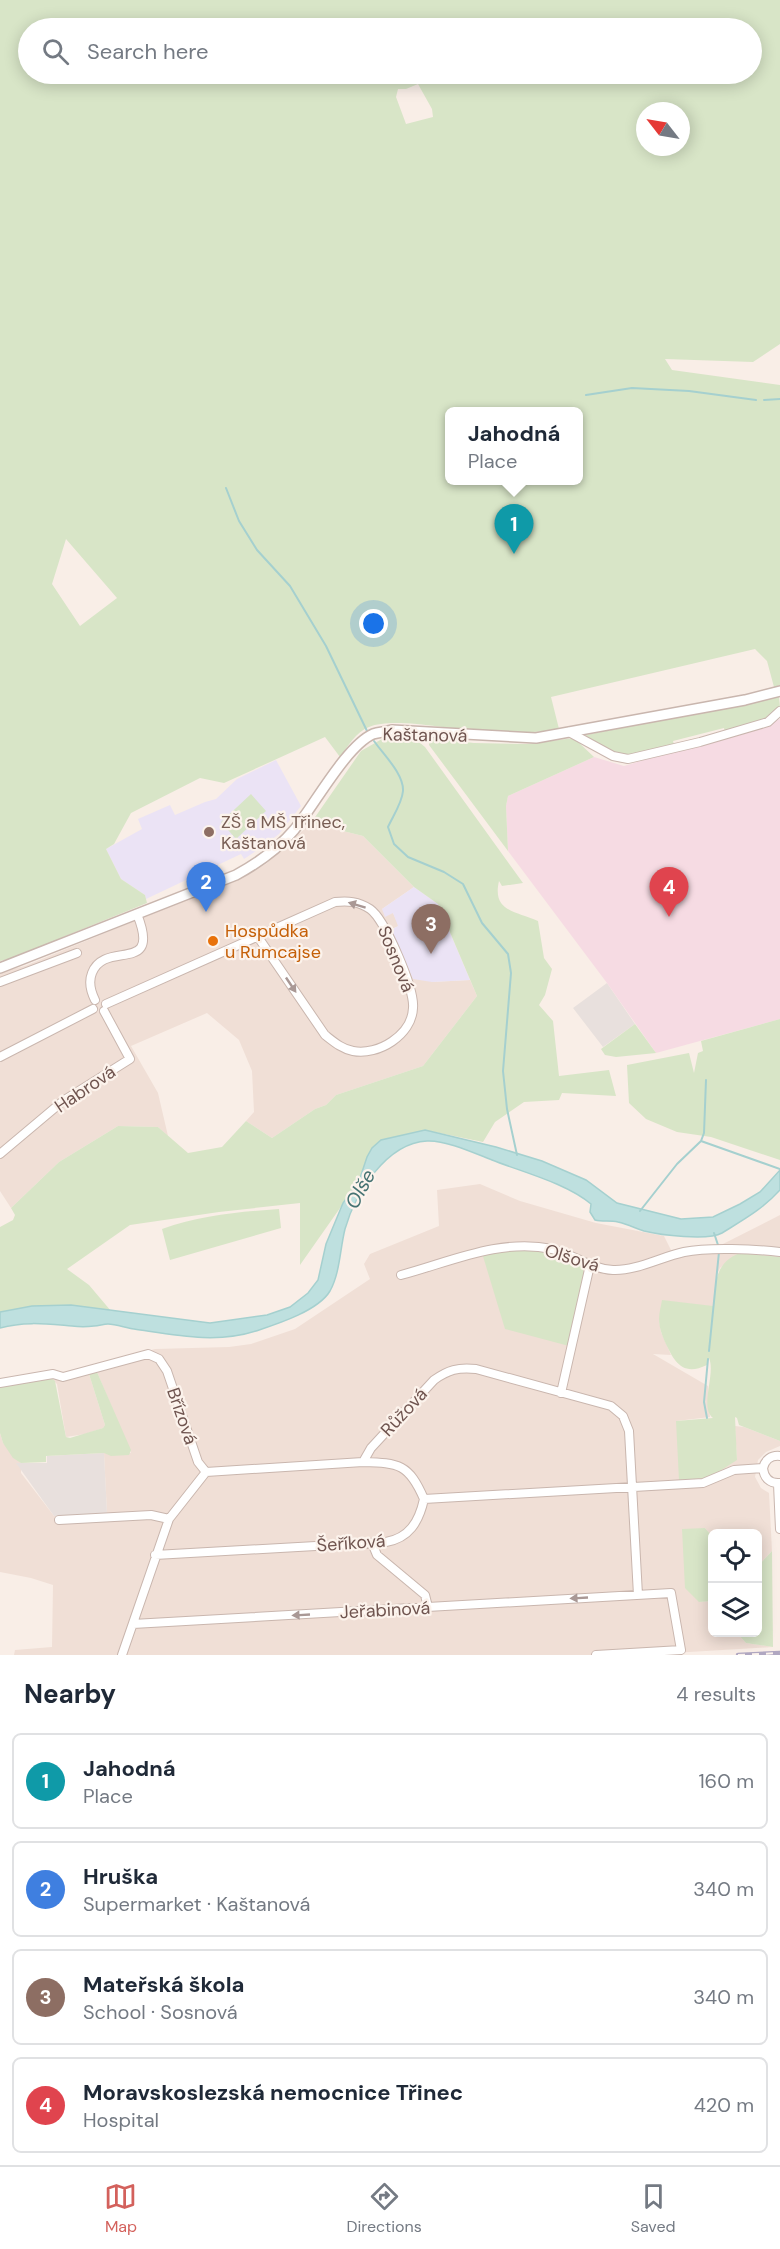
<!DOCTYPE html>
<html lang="en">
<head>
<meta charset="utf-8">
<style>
  :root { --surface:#fff; --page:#f2f2f3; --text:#1f2937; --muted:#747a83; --line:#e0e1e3; --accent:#d3615c }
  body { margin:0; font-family:"DM Sans",sans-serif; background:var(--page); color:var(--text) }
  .controls { position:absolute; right:18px; bottom:18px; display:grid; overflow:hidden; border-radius:9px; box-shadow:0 3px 15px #0003 }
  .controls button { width:54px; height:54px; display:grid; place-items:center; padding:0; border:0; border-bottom:2px solid var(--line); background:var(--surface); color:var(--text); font:30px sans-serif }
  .compass { position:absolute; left:636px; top:102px; width:54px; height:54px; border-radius:50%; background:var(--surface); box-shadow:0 3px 15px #0003; rotate:301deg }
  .you { position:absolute; left:374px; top:624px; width:21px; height:21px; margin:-15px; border:4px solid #fff; border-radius:50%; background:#1a73e8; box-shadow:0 0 0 9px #1a73e833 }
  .badge { display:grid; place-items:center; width:39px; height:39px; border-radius:50%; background:var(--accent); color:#fff; font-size:20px; font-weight:700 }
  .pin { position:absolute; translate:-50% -50px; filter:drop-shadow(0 2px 3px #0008) }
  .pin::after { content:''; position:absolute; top:32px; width:21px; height:18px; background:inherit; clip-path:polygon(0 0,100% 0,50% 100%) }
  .popup { position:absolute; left:445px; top:407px; width:138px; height:78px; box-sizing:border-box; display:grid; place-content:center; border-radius:9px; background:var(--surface); filter:drop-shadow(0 2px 4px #0005); font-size:20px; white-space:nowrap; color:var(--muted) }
  .popup b { font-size:22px; color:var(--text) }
  .popup::after { content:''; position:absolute; left:50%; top:100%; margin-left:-12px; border:12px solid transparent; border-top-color:var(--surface) }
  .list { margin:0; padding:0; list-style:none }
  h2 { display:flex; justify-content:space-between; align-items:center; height:78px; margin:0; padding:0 24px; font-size:26px }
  h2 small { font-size:20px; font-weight:400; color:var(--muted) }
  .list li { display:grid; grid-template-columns:39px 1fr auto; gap:18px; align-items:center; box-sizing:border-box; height:96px; margin:0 12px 12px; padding:0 12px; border:2px solid var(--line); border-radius:9px }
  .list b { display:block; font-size:22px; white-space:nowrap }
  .list p { margin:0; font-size:20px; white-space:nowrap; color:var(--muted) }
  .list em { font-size:20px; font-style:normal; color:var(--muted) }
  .icon { flex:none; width:33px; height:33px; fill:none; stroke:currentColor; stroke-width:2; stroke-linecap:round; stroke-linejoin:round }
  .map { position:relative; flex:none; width:780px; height:1655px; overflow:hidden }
  .search { position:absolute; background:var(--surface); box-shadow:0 3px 15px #0003; left:18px; right:18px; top:18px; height:66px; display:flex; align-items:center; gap:15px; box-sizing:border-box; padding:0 21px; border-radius:33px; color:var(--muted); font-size:22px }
  .sheet { height:510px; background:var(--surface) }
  nav { display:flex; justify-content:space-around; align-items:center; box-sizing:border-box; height:84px; border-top:2px solid var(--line); background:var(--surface); font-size:16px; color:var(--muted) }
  nav a { display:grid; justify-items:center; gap:3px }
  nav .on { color:var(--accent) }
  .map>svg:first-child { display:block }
  .residential { fill:#f0dfd6 }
  .industrial { fill:#e8e0dd }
  .education { fill:#ebe3f5 }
  .medical { fill:#f6dbe3 }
  .green { fill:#d8e5c7; fill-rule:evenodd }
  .water { fill:#bee0df; stroke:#a5d0cf; stroke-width:1.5 }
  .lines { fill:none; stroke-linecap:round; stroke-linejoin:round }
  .stream { stroke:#a5d0cf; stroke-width:2 }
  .minor-casing { stroke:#c9b6ae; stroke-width:10 }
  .tertiary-casing { stroke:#c9b6ae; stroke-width:12 }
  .minor { stroke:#fff; stroke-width:8 }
  .tertiary { stroke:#fff; stroke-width:9 }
  .rail-casing { stroke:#b0a7c1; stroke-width:4.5 }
  .rail { stroke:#fcf3ec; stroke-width:2; stroke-dasharray:7; stroke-linecap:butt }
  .oneway { fill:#a99895 }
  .education-dot { fill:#8d6e63; stroke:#fcf3ec; stroke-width:2 }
  .food-dot { fill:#e8710a; stroke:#fcf3ec; stroke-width:2 }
  .labels { text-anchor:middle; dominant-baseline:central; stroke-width:4.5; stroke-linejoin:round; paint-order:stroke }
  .street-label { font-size:18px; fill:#6f544f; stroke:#fcf3ec }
  .education-label { font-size:18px; fill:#785e54; stroke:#fcf3ec; text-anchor:start }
  .food-label { font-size:18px; fill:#c56008; stroke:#fcf3ec; text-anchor:start }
  .water-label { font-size:20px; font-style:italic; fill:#457272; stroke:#fcf3ec }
</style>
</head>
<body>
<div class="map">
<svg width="780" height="1655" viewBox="0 0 780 1655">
  <rect width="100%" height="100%" fill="#f9eee7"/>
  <!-- residential -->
  <path class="residential" d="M311,823L363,836L414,887L382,909L393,913L399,926L391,929L432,982L470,980L477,996L423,1066L336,1095L326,1105L315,1109L272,1138L246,1121L254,1112L252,1071L239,1040L207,1013L131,1046L158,1093L168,1136L158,1127L118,1126L59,1162L11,1208L0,1191V972L25,966L234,880L266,864Z
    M480,1184L520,1201L596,1223L664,1236L671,1250L721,1245L780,1215V1257L725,1264L720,1268L716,1277L714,1307L659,1320L661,1332L671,1355L653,1354L708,1386L710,1417L676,1421L737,1460L735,1426L744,1427L780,1441V1446L766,1452L758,1460L755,1477L761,1488L769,1493L772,1551L758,1566V1534H712V1536L705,1528L699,1602L712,1601V1632L737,1633L746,1643L773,1647L639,1655H14L15,1650L52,1647L53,1585L31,1578L0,1572V1433L3,1443L21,1463V1473L54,1516L107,1513L104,1453H131L97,1372L89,1374L105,1425L103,1428L85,1434L66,1437L57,1384L50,1377L52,1372L63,1373L155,1349L229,1347L251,1344L295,1329L370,1279L364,1264L370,1254L439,1226L437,1190Z"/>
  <!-- industrial -->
  <path class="industrial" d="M607,983L635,1024L603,1047L573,1008Z
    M104,1453L107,1513L54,1516L16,1463H47V1456Z"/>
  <!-- education -->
  <path class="education" d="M276,760L301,806L279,834L262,847L244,859L241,854L146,899L145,895L121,879L106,849L142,829L138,819L170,805L175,815L205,802L216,799L237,779Z
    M414,887L438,904L470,980L432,982L413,979L391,930L398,926L393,913L385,917L382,909Z"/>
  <!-- medical -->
  <path class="medical" d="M780,719V1019L656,1053L607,983L508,851L506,806L508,796L594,757L624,766Z"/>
  <!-- green -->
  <path class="green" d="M0,0H780V344L753,362L665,359L672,370L780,385V685L774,687L767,661L755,649L551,697L559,729C532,734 503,733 475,731C448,729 393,717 369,727C356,732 348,746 340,757L325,737L224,783L200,778L131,813L114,844L106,849L121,879L145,895L147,903L63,937L25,955L0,961ZM28,28H752V74H28ZM418,84L432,109L433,117L406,124L396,97L398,89H406ZM645,111H681V147H645ZM450,412H578V480H450ZM66,539L117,598L80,626L52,584Z
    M779,697L780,707L769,718L725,732L724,728L673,741L674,745L631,756L615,753L587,737L586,735Z
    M402,736L414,738L425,747L523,883L502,886L499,881C492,911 515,911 538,921L544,958L552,969L545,995L539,1005L553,1021L559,1076L609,1070L616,1096L562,1093L559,1100L524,1102L495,1122L483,1142L425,1130L381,1140L363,1169L359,1181L300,1265V1203L219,1212L130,1225L67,1269L89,1285L111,1311C70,1305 41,1304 0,1312V1227L13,1220L15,1215L11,1208L59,1162L118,1126L158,1127L188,1153L222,1147L246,1121L272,1138L315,1109L326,1105L336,1095L423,1066L477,996L438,904L414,887L363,836L311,823L361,751L382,739Z
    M430,738L474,743L527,744L574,738L594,757L508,796L506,806L508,851L429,745Z
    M251,794L266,811L236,839L221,822Z
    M780,1019V1160L711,1137L677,1132L646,1119L629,1103L627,1065L689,1053L694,1073L698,1053L703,1051L701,1041Z
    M635,1024L656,1053L616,1057L605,1055L601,1049Z
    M279,1209L281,1228L170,1260L162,1229C201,1215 239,1212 279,1209Z
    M495,1250H551L582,1263L584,1273L569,1346L505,1329L482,1253Z
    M740,1253L780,1257V1441L739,1425L737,1418L735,1417L737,1460L709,1478L679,1480L676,1421L713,1418C699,1407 716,1374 709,1358L707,1365C682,1377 674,1361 665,1342C662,1335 659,1327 659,1319C659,1313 661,1306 662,1300L713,1306C715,1284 715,1262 740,1253Z
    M97,1372L131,1450L129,1455L111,1456L104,1453L46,1456V1462L21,1463L13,1458L3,1443L0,1433V1387L50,1377L55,1381L66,1437L70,1438L103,1428L105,1425L89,1374Z
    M705,1528L712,1536V1601L699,1602L685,1588L682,1529Z
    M772,1551L773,1647L746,1643L737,1633L758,1632V1566Z"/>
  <!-- water -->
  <path class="water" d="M425,1130L496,1147L542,1161L586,1180L617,1203L681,1219L713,1217L740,1204L760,1192L780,1170V1190C763,1209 743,1220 722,1233C708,1241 660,1235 644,1231C635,1228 627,1224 618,1222C610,1220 603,1222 595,1220L590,1212L591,1204C566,1183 522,1172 492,1160C474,1153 446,1140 427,1141C386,1143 355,1194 345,1229C340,1249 340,1273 330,1291C318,1311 277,1324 256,1331C216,1344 175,1335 134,1329C126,1328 116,1324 108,1324C103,1324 99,1326 94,1326C87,1327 79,1327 72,1326C47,1324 25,1321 0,1328V1312L32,1306L71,1305L210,1323L267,1315L290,1307L308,1293L318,1280L326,1244L343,1203L359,1181L367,1157L372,1148L381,1140Z"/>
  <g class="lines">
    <!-- stream -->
    <path class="stream" d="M586,395L632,388L689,391L756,400
      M764,400L780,399
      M226,488L239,521L257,550L290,586L326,646L368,733
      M374,741C383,754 404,774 403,791C402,803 393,816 388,827L394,844L408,857L444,872L463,884L482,923L508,954L511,973L503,1071L507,1109L517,1155
      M701,1141L704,1133L706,1080
      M640,1211L677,1164L701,1141L780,1169
      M714,1233L718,1245
      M709,1351L719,1252
      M707,1418L704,1402L708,1359"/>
    <defs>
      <path id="minor" d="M569,732L613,756L628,759L700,742L768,722L780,711
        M0,982L77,953
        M95,1000C91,992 88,983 92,973C105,939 162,976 137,914
        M106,1004L335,902C348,901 358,901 370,909C385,919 415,989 413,1008C412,1035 378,1056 353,1051C342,1049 334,1042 325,1035L258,937
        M0,1057L93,1009
        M0,1154L63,1101L130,1059L104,1011
        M401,1275C450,1262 500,1238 552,1249C573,1254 591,1269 613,1270C636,1271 661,1257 684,1252C708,1247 755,1249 780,1252
        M0,1383L53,1374L63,1377L148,1354L159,1359L167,1371L198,1462L206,1472
        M561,1393L590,1265
        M780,1456C771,1455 765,1460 763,1468C764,1478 770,1484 780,1483
        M363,1462C399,1463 409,1464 424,1499
        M778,1484L780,1529
        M59,1520L151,1515L169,1519
        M372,1543L377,1555L425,1595L428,1607
        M155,1555L386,1542C409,1538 419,1522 424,1499L703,1483L734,1470L763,1468
        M133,1624L671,1593L681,1650L596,1655
        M122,1655L169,1519L206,1472L363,1462L371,1448L434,1380C448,1370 458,1367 476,1369L611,1406L623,1416L629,1431L638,1595"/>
      <path id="tertiary" d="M0,968L236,875C258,863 277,850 294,830C314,806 346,746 373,734C379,732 386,732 392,730L536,738L745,700L780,691"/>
    </defs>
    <!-- minor casing -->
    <use href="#minor" class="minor-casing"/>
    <!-- tertiary casing -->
    <use href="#tertiary" class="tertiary-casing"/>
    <!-- minor -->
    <use href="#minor" class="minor"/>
    <!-- tertiary -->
    <use href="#tertiary" class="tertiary"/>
    <defs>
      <path id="rail" d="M738,1655L780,1653"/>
    </defs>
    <!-- rail casing -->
    <use href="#rail" class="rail-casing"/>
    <!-- rail -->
    <use href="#rail" class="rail"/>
  </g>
  <!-- one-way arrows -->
  <defs><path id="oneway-solid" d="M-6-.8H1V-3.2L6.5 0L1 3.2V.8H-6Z" transform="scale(1.5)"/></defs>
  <g class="oneway">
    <use href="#oneway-solid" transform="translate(357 905) rotate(-163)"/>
    <use href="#oneway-solid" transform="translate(291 985) rotate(56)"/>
    <use href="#oneway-solid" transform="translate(579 1598) rotate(177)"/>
    <use href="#oneway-solid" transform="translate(301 1615) rotate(177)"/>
  </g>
  <!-- markers -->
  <circle class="education-dot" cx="209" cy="832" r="6"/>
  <circle class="food-dot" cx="213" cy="941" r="6"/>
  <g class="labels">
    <!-- street labels -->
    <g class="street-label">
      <text transform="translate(425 735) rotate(1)">Kaštanová</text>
      <text transform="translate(396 959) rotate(68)">Sosnová</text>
      <text transform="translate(85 1089) rotate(-34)">Habrová</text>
      <text transform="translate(572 1258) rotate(17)">Olšová</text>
      <text transform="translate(404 1412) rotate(-47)">Růžová</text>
      <text transform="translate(182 1416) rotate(71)">Břízová</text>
      <text transform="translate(351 1543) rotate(-4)">Šeříková</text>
      <text transform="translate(385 1610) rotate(-3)">Jeřabinová</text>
    </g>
    <!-- education labels -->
    <g class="education-label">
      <text x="221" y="822">ZŠ a MŠ Třinec,<tspan x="221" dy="21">Kaštanová</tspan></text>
    </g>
    <!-- food labels -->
    <g class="food-label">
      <text x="225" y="931">Hospůdka<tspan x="225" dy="21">u Rumcajse</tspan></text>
    </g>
    <!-- water labels -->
    <g class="water-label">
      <text transform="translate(360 1189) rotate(-62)">Olše</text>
    </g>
  </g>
</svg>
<div class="controls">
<button><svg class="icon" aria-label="locate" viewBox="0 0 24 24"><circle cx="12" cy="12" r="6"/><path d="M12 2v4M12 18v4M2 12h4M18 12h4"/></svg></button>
<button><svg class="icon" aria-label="layers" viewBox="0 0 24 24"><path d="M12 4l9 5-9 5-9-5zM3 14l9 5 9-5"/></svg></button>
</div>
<svg class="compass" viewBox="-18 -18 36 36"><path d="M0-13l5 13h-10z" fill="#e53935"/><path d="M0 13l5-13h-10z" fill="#747a83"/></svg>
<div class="you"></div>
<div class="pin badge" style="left:514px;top:554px;background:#0f9aa8">1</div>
<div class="popup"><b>Jahodná</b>Place</div>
<div class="pin badge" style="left:206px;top:912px;background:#3f7fe0">2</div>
<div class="pin badge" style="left:431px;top:954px;background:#8d6e63">3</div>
<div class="pin badge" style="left:669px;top:917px;background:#e0444e">4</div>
<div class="search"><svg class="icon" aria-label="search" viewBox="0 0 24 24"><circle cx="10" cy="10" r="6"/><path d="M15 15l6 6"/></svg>Search here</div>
</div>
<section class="sheet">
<h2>Nearby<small>4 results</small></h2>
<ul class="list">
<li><span class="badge" style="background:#0f9aa8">1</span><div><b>Jahodná</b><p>Place</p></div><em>160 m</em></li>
<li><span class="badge" style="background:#3f7fe0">2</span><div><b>Hruška</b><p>Supermarket · Kaštanová</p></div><em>340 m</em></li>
<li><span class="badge" style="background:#8d6e63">3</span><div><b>Mateřská škola</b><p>School · Sosnová</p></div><em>340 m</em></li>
<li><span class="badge" style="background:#e0444e">4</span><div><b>Moravskoslezská nemocnice Třinec</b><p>Hospital</p></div><em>420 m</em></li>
</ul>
</section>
<nav>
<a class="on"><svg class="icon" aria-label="map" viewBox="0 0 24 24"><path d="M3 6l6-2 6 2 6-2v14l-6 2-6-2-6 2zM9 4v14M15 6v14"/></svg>Map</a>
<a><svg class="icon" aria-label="directions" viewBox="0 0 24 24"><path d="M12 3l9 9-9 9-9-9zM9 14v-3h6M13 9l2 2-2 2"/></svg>Directions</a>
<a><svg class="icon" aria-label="saved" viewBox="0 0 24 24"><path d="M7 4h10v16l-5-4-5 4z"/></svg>Saved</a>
</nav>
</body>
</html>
